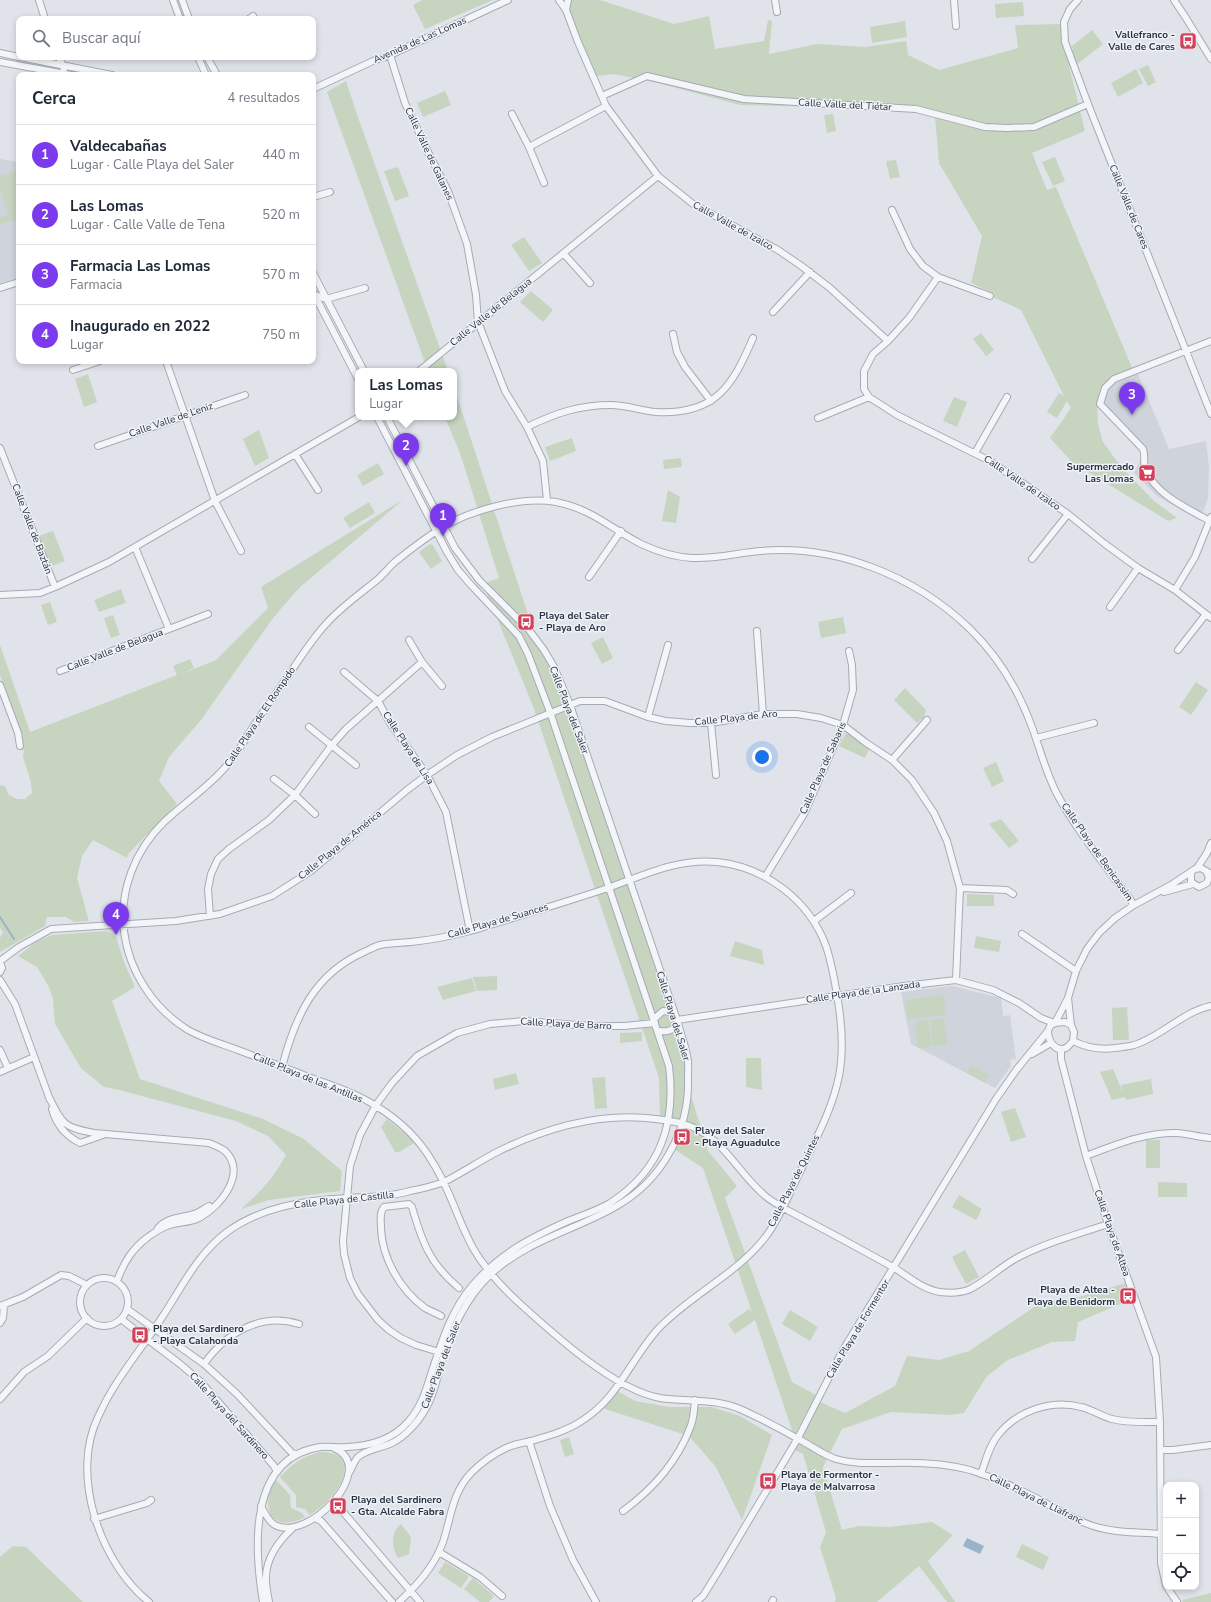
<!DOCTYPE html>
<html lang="es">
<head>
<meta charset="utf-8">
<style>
  :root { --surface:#fff; --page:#f6f6f7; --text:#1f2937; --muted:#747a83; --line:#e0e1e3; --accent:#7c3aed }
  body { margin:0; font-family:"Nunito Sans",sans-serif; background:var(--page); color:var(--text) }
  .controls { position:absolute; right:12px; bottom:12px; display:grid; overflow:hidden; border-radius:8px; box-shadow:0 2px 6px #0003 }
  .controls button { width:36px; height:36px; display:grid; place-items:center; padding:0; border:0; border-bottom:1px solid var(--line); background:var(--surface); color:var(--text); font:20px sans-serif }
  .you { position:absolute; left:762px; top:757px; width:14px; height:14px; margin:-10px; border:3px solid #fff; border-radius:50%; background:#1a73e8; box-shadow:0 0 0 6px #1a73e833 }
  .badge { display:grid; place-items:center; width:26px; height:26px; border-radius:50%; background:var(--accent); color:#fff; font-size:13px; font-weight:700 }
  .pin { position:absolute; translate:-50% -33px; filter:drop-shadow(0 1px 2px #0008) }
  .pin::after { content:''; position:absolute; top:21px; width:14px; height:12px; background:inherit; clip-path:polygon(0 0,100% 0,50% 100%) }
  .popup { position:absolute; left:355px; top:368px; width:102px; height:52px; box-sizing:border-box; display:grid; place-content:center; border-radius:8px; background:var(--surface); filter:drop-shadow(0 1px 3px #0005); font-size:13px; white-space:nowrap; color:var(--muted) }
  .popup b { font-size:15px; color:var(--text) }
  .popup::after { content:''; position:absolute; left:50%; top:100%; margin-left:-8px; border:8px solid transparent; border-top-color:var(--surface) }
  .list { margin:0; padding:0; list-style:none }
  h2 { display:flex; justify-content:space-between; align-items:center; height:52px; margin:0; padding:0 16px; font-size:17px }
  h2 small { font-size:13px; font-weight:400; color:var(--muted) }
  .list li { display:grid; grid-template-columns:26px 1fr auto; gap:12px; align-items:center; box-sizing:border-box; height:60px; padding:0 16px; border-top:1px solid var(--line) }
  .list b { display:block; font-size:15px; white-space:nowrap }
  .list p { margin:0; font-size:13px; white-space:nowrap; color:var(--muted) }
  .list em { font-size:13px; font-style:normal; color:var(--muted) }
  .icon { flex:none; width:22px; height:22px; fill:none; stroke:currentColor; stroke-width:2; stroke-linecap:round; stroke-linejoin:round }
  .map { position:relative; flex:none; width:1211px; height:1602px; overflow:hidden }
  .search { position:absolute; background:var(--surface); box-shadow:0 2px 6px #0003; left:16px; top:16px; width:300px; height:44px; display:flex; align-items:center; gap:10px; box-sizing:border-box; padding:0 14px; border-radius:8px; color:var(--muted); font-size:15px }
  .panel { position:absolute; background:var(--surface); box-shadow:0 2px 6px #0003; left:16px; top:72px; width:300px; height:292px; border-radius:8px }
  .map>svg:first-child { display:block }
  .built { fill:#ced3dc }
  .green { fill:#c6d4c0 }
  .water { fill:#99b3cb }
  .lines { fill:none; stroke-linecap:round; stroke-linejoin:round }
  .stream { stroke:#99b3cb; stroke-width:2 }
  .minor-casing { stroke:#a5abb4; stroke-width:8 }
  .minor { stroke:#f3f5f8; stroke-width:6 }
  .labels { text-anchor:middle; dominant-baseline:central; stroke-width:3; stroke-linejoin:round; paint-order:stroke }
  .poi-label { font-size:10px; font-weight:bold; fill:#283242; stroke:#eff3f7; text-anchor:start }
  .street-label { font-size:10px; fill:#283242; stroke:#eff3f7 }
</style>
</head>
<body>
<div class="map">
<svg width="1211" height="1602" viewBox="0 0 1211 1602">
  <rect width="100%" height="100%" fill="#e0e4ea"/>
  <!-- built -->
  <path class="built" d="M0,159L19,162V278L0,283Z
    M1138,374L1169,449L1206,441L1209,467L1208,498L1200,521L1157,496L1134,473L1143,455L1108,415L1102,403L1108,389L1121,379Z
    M952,986L1001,998L1003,1016L1010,1015L1016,1059L1010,1060L1011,1066L995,1088L911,1044L901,992Z"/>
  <!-- green -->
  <path class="green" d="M422,0H493L425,29L413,5Z
    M570,0H600L674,24L709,16L715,49L764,41L768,20L772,21L769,54L817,44L865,47L906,41L908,55L939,70L1018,48L1015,25L1062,24L1064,45L1085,131L1032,153L1047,190L1056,187L1133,370L1104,387L1097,402L1098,424L1103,442L1121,467L1154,501L1177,518L1168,521L1072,462L1050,438L1071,408L1067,401L1057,418L1047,412L1059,393L1064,396L1021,310L993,297L995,294L971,283L982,236L939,163L935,117L911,112L872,108L740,105L658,83L614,74L589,77L570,12Z
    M1023,2L1024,16L996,18L995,4Z
    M905,21L907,37L872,43L870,27Z
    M1092,30L1103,44L1075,66L1072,46Z
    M1148,65L1156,82L1148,86L1139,69Z
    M1136,69L1143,83L1118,97L1111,83Z
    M346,81L359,120L448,371H428L327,92Z
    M445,91L451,105L423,117L417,103Z
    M833,114L836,131L827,133L824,115Z
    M1055,157L1065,181L1053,186L1042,162Z
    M896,160L900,177L890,179L886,161Z
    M398,167L409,196L395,201L384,171Z
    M16,171L19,182V211L15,213L19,212V219L0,224V217L8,215L0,188V176Z
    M524,237L542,263L529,271L511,245Z
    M531,291L553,310L543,322L520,302Z
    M981,333L994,350L986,356L973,339Z
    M88,374L97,402L84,407L75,379Z
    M454,387L534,633L569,702L678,1018L690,1092L708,1151L737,1186L725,1198L792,1382L816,1395L794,1436L755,1320L735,1334L728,1324L749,1309L752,1312L703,1168L674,1149L683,1127L660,1121L659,1078L533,706L483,584L499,578L461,456L445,417H454Z
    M954,397L967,402L957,427L943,421Z
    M259,430L269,458L255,466L243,439Z
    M572,438L576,451L550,461L545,447Z
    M681,458L682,467L664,469L663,460Z
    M378,463L384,474L363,486L357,475Z
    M668,490L680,497L676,523L662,521Z
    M404,499L299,588L273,618L201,720L169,757L159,781L177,804L128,854L127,858L93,840L82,856L77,878L89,921L74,922L66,917H47L45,926L0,952V938L3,932L0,928V785L5,786L9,795L17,799H25L32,793L31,782L23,757L24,748L22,735L0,675V645L30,732L177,675L173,666L190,659L194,668L179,675L216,660L268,608L261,587Z
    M369,502L375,513L350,528L343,518Z
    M53,531L65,561L50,567L39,536Z
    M430,544L433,545L442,561L431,569L419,552Z
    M121,589L126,603L99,612L94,600Z
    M50,602L57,622L48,625L41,605Z
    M113,615L120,635L111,638L104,618Z
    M843,617L846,633L821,638L818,622Z
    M603,637L613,658L602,664L591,643Z
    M1196,682L1208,690L1191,715L1179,707Z
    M905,688L926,710L924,717L917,723L894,700Z
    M846,733L871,745L865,758L839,746Z
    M996,762L1004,781L992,787L983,768Z
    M1001,819L1019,841L1009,848L989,824Z
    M967,894L994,895V906H967Z
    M107,931L116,937L124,962L135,987L112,1001L140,1079L263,1119L304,1139L342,1171L340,1191L269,1200L241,1209C259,1194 275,1176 286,1155L268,1136L236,1121L119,1090L104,1087L81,1068L55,1024L53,999L49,987L37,967L18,956L36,942L52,935Z
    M976,936L1001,941L999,952L974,948Z
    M735,941L762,950L764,965L730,956Z
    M497,976V990L477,991L473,977Z
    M472,978L476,991L443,1000L437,987Z
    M944,995L946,1015L908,1019L905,1000Z
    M1127,1007L1129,1040H1113L1112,1008Z
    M944,1019L947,1045L933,1046L930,1020Z
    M928,1020L932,1047L918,1048L915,1022Z
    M642,1032V1041L620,1043V1033Z
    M746,1058H761L762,1090L746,1087Z
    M971,1065L989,1075L985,1083L967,1073Z
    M1113,1069L1123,1093L1121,1085L1151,1079L1153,1094L1126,1100L1125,1097L1112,1100L1100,1072Z
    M516,1073L519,1084L495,1090L493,1079Z
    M605,1077L607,1108L595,1109L592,1078Z
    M1015,1108L1026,1137L1011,1142L1001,1112Z
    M387,1119L410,1138L414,1143L399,1152H395L381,1127Z
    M1146,1140H1160V1168H1146Z
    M1158,1182L1187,1183V1197H1158Z
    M959,1195L982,1209L976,1220L952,1207Z
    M965,1250L979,1277L966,1284L952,1257Z
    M1126,1283L1132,1299L1078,1322L1075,1341L1052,1342L1008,1360L987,1376L964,1413L950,1415L891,1412L842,1429L823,1467L842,1530L859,1526L889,1527L932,1522L953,1535L928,1561L955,1602H947L919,1566L877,1602H835L836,1598L820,1547L826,1532L803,1454L795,1450L820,1402L845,1413L895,1386L907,1356L939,1360L969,1351L1043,1301L1069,1300Z
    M790,1310L818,1327L810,1341L782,1324Z
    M617,1391L635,1401L670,1407H712L740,1416L772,1435L742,1520L716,1467L689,1436L602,1408Z
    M569,1437L574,1454L565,1457L560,1440Z
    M321,1452C354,1452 347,1479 332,1496C326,1504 318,1509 310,1515L305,1509L296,1507V1495L280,1477C291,1465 304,1455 321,1452Z
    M276,1480L290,1495L291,1508L302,1513L305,1517C272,1535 258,1507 276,1480Z
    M401,1524L411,1537L409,1554L398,1558C391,1547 391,1532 401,1524Z
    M1022,1544L1049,1557L1043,1570L1016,1557Z
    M13,1546L26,1547L83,1602H0V1557Z
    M445,1562L469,1576L461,1588L438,1573Z
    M473,1578L494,1596L489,1602H480L464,1589Z
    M1211,1593V1602H1183L1182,1600Z"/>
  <!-- water -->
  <path class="water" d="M967,1538L984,1546L980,1554L963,1546Z"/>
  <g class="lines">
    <!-- stream -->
    <path class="stream" d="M0,917L14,939"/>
    <defs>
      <path id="minor" d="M39,0L45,19
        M173,0L180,19
        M182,0L189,19
        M559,0L566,10L578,42L606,106L658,176L693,204L778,250L800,265L830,288L888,341L873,354L864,371V389L869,397L897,415L990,461L1068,514L1105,544L1138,568L1175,590L1211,618
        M775,0L777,12
        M954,0L956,26
        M1078,0L1070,9L1064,22L1065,42L1088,104L1211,414
        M1174,0L1186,18L1211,59
        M566,10L568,0
        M249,19L253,16
        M0,53L19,57
        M390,55L405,103L430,156L448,191L467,244L476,295L478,322L505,391L527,427L543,461L547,500
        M20,57L112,75
        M59,57L64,69
        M198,57L206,75
        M207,57L217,75
        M0,62L71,75
        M313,89L373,61L390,55L508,0
        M602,96L647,76L744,99L916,109L985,127L1007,128L1034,127L1088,104
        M512,114L529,147L544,183
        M529,147L606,106
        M313,197L330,192
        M564,254L590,283
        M313,273L364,371
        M938,277L990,296
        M0,288L19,282
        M313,292L358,379
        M313,294L326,299L365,288
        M773,312L810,272
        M673,334L677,352L685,367L711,401
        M888,341L909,318L938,277L923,266L910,249L892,210
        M166,361L215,501L241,551
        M73,370L100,361
        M419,371L658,176
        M818,418L869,397
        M527,427C556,413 579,405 611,405C627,405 641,411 656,412C715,415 732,387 753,338
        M98,446L245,395
        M0,448L55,587
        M975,453L1007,397
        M295,454L318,490
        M1210,521C1187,508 1158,496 1146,471C1142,464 1146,457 1143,449L1100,404L1105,388L1114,379L1211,341
        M135,547L169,629
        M1032,559L1068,514
        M589,577L621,531
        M1175,590L1195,557L1211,517
        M0,595L40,593L55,587L109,562L359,417
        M1110,607L1138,568
        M757,631L763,714
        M409,640L422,662L442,686
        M1178,650L1206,614
        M60,671L208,614
        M344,672L378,701L390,723L427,775L446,812L470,931
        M0,685L18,733L20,746
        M648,717L668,645
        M711,723L716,775
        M309,727L356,765
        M1036,738L1094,723
        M892,760L927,720
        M274,779L295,795L315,814
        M1197,868L1207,853L1211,843
        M1191,873V882L1199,887L1207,883L1209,877L1206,871
        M765,877L804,814L843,725L853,690L852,665L849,651
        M960,888L1007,890L1013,894
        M1164,892L1193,884
        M1134,905C1108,868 1078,833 1057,794C1046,773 1041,752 1033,730C1020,693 998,656 969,628C915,576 835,544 760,551C737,553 716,559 692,558C675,557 656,551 641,544C610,528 592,509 556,502C521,496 470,510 440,529C425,538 410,550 396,561C389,567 384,574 377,580C360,594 341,607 326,624C311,640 299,660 286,679C271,701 255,723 241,746C222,778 191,797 164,822C135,850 119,891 124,931C129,972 154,1009 188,1030C204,1039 222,1044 238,1050C264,1060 289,1069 314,1079C335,1086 358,1094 376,1106C399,1120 420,1140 433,1163C450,1189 458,1221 473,1248C485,1269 499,1284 516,1300C551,1332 614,1390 660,1398C687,1402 714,1398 740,1409C760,1418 781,1429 800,1440C812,1446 823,1455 836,1459C853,1464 872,1463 890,1463C917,1462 944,1463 970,1470C992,1477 1013,1486 1032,1496C1052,1506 1072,1519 1093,1526C1114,1533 1138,1532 1160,1534
        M210,916L208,889L211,874L218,859L229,849L269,820L295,795L331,746L346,729L422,662
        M814,921L851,893
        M1022,934L1076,971
        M0,961L19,947L51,929L176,921L220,914L272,896L311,871L407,790L427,775L457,755L492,737L580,701H605L648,717L666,721L690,723H711L763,714H797L821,718L843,725L865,742L892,760L912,780L934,813L947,841L960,888L956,980
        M0,962L2,968L0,972
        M0,980L15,1004L50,1100
        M654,1019L663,1011L674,1012
        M677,1020L904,986L956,980L993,990L1019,1003L1041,1018L1054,1023
        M1055,1023L1065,1022L1071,1025
        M657,1030C666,1033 671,1031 678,1025
        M1048,1031C1048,1040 1055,1053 1066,1048C1069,1046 1071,1043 1073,1041L1074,1032L1071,1025L1068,998
        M1073,1041C1087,1048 1100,1050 1115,1048C1121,1047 1128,1047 1134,1045C1161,1037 1182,1012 1211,1006
        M1061,1049V1059L1086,1156L1108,1224L1156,1357L1160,1422L1161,1563L1166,1585
        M0,1050L8,1068
        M1032,1054L1051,1043
        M282,1067C295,1017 314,974 364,952C369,950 375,946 380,945C390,943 401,943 411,942C431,940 451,936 470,931C516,917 563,903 608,888C644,875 678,858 717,862C765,867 809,900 826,946C832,964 835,982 838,1001C842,1026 844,1050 839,1076C832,1111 814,1142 799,1174C789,1194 780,1217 767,1235C738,1274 691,1294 658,1329C631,1359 618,1398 583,1420C567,1431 548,1436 531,1441C523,1443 514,1444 506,1448C493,1454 481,1463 471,1473C452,1493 451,1518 443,1542C434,1567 418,1584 399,1602
        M0,1072L34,1057
        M49,1097C63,1125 63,1127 94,1133L209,1143C214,1145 221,1148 225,1151C248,1173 220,1207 199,1218C188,1223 178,1222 167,1226C160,1228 154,1233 148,1237C132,1249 124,1262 117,1281
        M52,1109C56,1124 66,1136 80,1143L103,1135
        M1086,1156C1115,1145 1146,1132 1177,1133C1188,1134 1200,1137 1211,1138
        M158,1228C169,1216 183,1218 197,1213C201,1211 205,1208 209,1206
        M80 1302a24 24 0 1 1 48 0a24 24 0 1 1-48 0Z
        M0,1306L23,1297L61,1275L69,1276L87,1285
        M127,1309L204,1364L237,1394L292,1453L296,1455
        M441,1316C436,1313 430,1311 425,1308C400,1290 382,1258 381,1228C381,1220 379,1213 384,1207L409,1204L412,1207C422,1242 430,1264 459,1288
        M121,1319L180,1364L200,1381L274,1466L277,1472
        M0,1323L3,1318L4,1305
        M439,1352L416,1345L401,1338L389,1330L378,1320L358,1294L350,1278L344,1254L343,1241L350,1166L360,1135L376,1105L392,1083L417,1056L457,1033L490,1024L524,1021L591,1026H624L655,1023
        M204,1364C226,1333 261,1312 299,1324
        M0,1399L24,1372L48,1356L87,1318
        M529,1441L550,1506L573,1560L596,1602
        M1161,1450H1173L1211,1445
        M349,1473C352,1468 354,1461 358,1457C367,1449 382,1448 392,1443C406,1436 419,1421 426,1408C434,1395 437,1378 441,1364C451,1331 465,1298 491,1274C526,1241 575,1230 615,1207C662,1181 690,1130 688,1077C688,1070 689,1062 687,1056C685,1044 680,1032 677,1020L570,705L554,667L544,650L529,630L479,580L455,548L387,417
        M981,1474C986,1460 989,1446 998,1435C1017,1411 1051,1399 1081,1407C1091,1409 1101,1416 1112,1419C1128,1423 1144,1422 1160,1422
        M336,1499L338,1506L420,1602
        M261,1506C265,1513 268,1521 275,1525C308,1543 380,1468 334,1448
        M623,1511C653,1489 677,1462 690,1428C694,1419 694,1409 695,1400
        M315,1518L321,1521L392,1602
        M94,1519L147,1503L151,1500
        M439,1552L480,1577L502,1596
        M1167,1587L1177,1602
        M149,1602C100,1563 70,1475 98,1417C102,1409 106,1400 111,1392C125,1368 143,1346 159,1322C180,1291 196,1255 227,1232C261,1207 305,1200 347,1198C368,1197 389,1197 410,1191C421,1189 433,1186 444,1182C462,1173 481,1160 499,1151C548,1127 601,1112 656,1119C665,1120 675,1121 684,1124C723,1136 734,1168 762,1193C773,1204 790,1211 804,1219C833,1234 862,1250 891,1266C907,1275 921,1289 940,1292C949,1293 960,1293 968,1290C984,1283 999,1268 1015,1259C1041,1244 1079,1234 1108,1224
        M263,1602C254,1548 248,1458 320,1447C329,1446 338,1448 347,1447C370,1446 393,1439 408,1422C422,1406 426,1390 432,1371C442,1341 451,1311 472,1286C499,1254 530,1238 568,1221C582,1215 597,1211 610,1203C661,1170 676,1124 669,1066L550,712L528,654L519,636L471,585L458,570L447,552L377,417
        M269,1602C268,1595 266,1588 266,1580C265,1559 279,1540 294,1527
        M696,1602L703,1596L721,1567L798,1438L843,1350L996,1099L1017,1069L1048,1031L1050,1026L1055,1023L1068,998L1076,971L1087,949L1099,933L1115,918L1134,905L1171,885L1195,869L1201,868L1211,874
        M772,1602L773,1600"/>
    </defs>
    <!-- minor casing -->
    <use href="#minor" class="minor-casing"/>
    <!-- minor -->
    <use href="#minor" class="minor"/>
  </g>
  <!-- icons -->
  <defs>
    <symbol id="bus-square" viewBox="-11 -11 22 22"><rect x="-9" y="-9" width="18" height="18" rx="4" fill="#d43f59" stroke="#eff3f7"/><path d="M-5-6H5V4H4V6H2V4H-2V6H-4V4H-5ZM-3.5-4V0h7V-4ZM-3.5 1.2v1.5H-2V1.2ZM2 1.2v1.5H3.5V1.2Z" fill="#fff"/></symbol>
    <symbol id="supermarket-square" viewBox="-11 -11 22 22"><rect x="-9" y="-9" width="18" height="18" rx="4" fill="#d43f59" stroke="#eff3f7"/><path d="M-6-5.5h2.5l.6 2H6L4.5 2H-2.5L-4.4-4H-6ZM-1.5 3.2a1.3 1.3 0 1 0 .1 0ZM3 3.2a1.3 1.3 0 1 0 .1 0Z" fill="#fff"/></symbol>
  </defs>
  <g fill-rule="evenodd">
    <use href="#bus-square" x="1178" y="31" width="20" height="20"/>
    <use href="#supermarket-square" x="1137" y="463" width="20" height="20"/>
    <use href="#bus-square" x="516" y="612" width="20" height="20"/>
    <use href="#bus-square" x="672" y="1127" width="20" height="20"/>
    <use href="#bus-square" x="1118" y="1286" width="20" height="20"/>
    <use href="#bus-square" x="130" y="1325" width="20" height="20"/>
    <use href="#bus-square" x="758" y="1471" width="20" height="20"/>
    <use href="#bus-square" x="328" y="1496" width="20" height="20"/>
  </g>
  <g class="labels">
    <!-- poi labels -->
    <g class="poi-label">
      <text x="1175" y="35" text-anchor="end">Vallefranco -<tspan x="1175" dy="12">Valle de Cares</tspan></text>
      <text x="1134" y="467" text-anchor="end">Supermercado<tspan x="1134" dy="12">Las Lomas</tspan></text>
      <text x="539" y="616">Playa del Saler<tspan x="539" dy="12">- Playa de Aro</tspan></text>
      <text x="695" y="1131">Playa del Saler<tspan x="695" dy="12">- Playa Aguadulce</tspan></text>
      <text x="1115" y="1290" text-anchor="end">Playa de Altea -<tspan x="1115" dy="12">Playa de Benidorm</tspan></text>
      <text x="153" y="1329">Playa del Sardinero<tspan x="153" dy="12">- Playa Calahonda</tspan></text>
      <text x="781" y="1475">Playa de Formentor -<tspan x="781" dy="12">Playa de Malvarrosa</tspan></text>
      <text x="351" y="1500">Playa del Sardinero<tspan x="351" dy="12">- Gta. Alcalde Fabra</tspan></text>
    </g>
    <!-- street labels -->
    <g class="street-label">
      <text transform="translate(420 40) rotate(-24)">Avenida de Las Lomas</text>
      <text transform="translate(845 105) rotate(3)">Calle Valle del Tiétar</text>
      <text transform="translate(429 154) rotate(65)">Calle Valle de Galanes</text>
      <text transform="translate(1129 207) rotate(68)">Calle Valle de Cares</text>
      <text transform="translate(733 226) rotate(29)">Calle Valle de Izalco</text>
      <text transform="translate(491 312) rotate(-39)">Calle Valle de Belagua</text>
      <text transform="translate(171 420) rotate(-19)">Calle Valle de Leniz</text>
      <text transform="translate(1022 483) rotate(34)">Calle Valle de Izalco</text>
      <text transform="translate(32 529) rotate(69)">Calle Valle de Baztán</text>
      <text transform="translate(115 650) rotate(-21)">Calle Valle de Belagua</text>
      <text transform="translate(569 710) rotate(69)">Calle Playa del Saler</text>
      <text transform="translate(260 717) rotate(-56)">Calle Playa de El Rompido</text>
      <text transform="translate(736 718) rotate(-6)">Calle Playa de Aro</text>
      <text transform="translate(408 748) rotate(57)">Calle Playa de Lisa</text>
      <text transform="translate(823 768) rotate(-66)">Calle Playa de Sabaris</text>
      <text transform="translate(340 845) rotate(-39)">Calle Playa de América</text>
      <text transform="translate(1097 852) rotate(55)">Calle Playa de Benicassim</text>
      <text transform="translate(498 921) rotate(-16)">Calle Playa de Suances</text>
      <text transform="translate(863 992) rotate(-8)">Calle Playa de la Lanzada</text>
      <text transform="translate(673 1016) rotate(73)">Calle Playa del Saler</text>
      <text transform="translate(566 1024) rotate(3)">Calle Playa de Barro</text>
      <text transform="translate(308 1078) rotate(22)">Calle Playa de las Antillas</text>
      <text transform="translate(794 1181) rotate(-63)">Calle Playa de Quintes</text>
      <text transform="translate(344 1200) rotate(-6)">Calle Playa de Castilla</text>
      <text transform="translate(1112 1233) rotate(71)">Calle Playa de Altea</text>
      <text transform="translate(858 1329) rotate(-59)">Calle Playa de Formentor</text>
      <text transform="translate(441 1365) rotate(-69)">Calle Playa del Saler</text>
      <text transform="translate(229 1416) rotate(48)">Calle Playa del Sardinero</text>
      <text transform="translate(1036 1499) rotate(26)">Calle Playa de Llafranc</text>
    </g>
  </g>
</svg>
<div class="controls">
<button>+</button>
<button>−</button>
<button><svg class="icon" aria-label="locate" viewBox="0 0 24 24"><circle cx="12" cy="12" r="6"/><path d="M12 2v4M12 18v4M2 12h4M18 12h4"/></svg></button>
</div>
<div class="you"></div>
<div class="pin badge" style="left:443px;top:536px">1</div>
<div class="pin badge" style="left:406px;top:466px">2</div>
<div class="popup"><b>Las Lomas</b>Lugar</div>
<div class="pin badge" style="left:1132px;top:415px">3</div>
<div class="pin badge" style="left:116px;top:935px">4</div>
<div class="search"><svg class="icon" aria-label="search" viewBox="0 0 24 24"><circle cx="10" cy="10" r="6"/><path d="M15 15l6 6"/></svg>Buscar aquí</div>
<section class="panel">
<h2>Cerca<small>4 resultados</small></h2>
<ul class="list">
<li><span class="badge">1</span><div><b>Valdecabañas</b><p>Lugar · Calle Playa del Saler</p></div><em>440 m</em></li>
<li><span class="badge">2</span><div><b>Las Lomas</b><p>Lugar · Calle Valle de Tena</p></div><em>520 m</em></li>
<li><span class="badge">3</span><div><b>Farmacia Las Lomas</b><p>Farmacia</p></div><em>570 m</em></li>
<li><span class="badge">4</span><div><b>Inaugurado en 2022</b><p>Lugar</p></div><em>750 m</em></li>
</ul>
</section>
</div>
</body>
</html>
